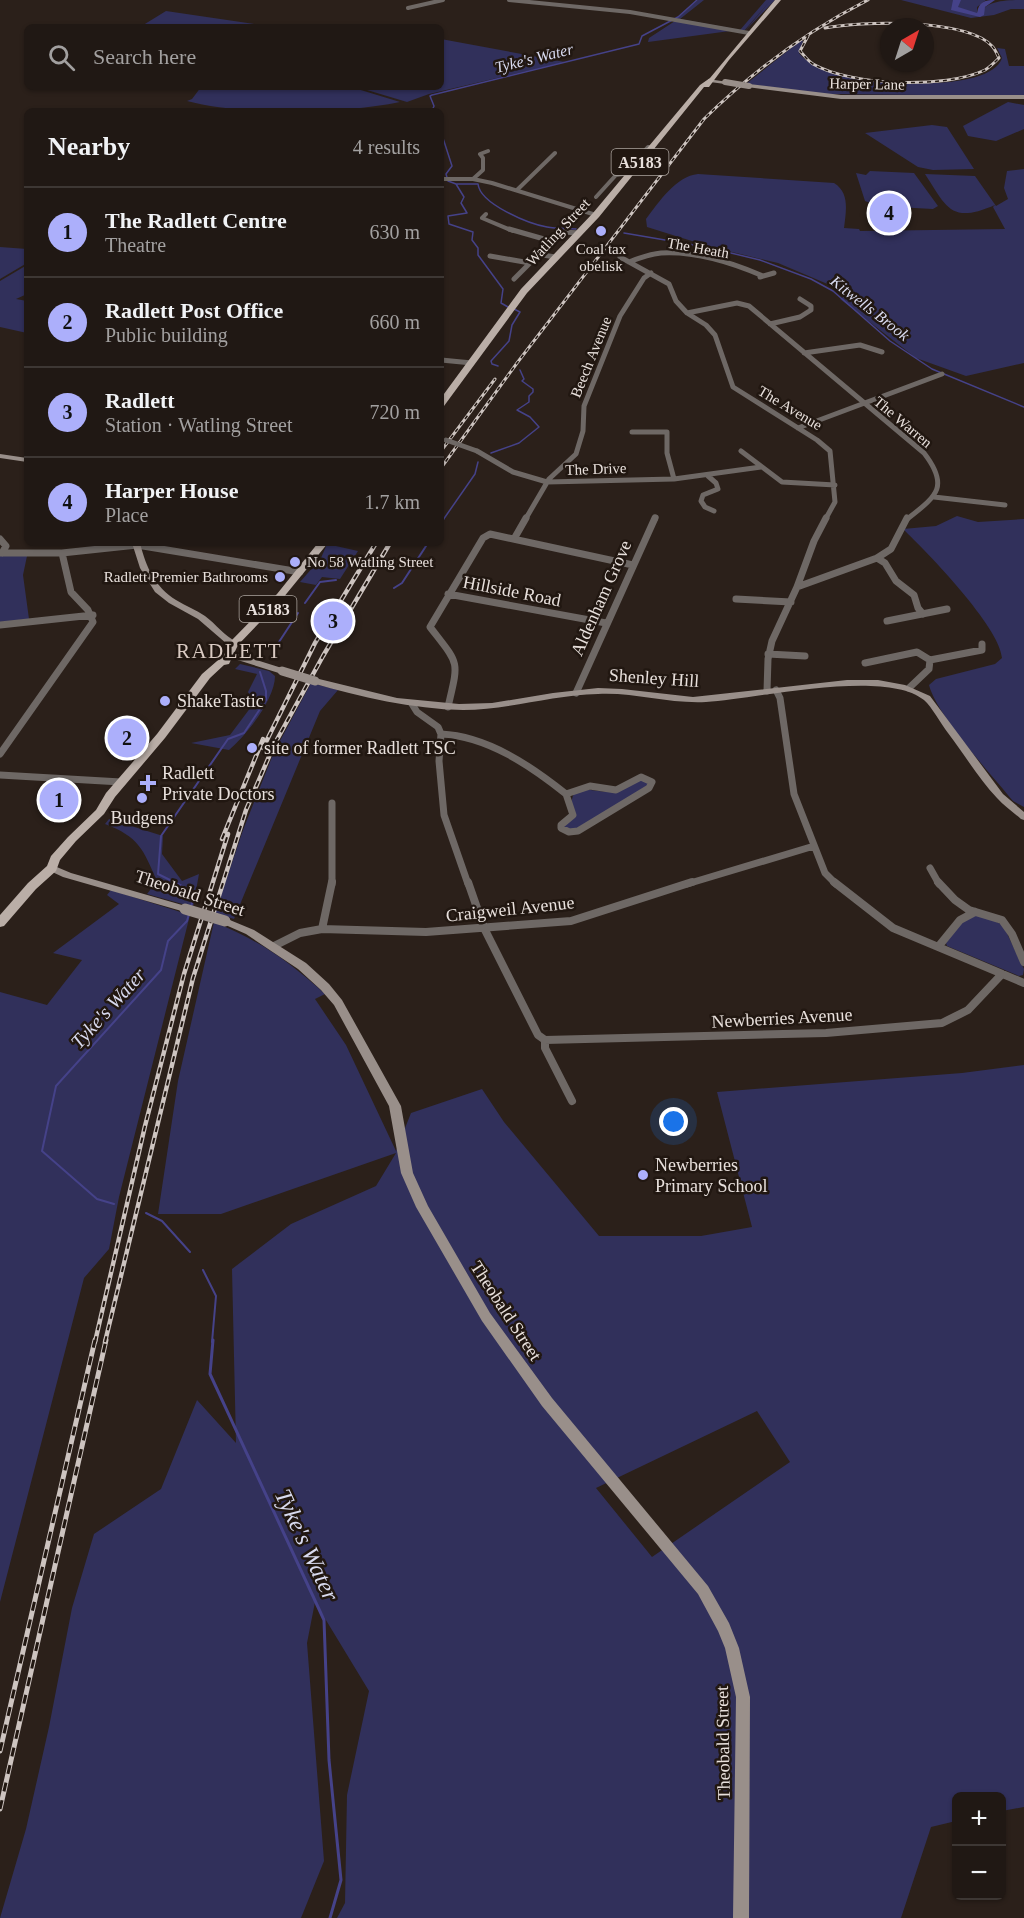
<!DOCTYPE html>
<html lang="en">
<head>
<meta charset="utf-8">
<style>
  :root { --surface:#201814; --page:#2d2522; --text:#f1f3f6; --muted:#a2a0a0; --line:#3d3734; --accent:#acaffb }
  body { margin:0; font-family:"Times New Roman",serif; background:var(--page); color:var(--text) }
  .controls { position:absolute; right:18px; bottom:18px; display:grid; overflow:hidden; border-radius:9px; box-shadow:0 2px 4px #0004 }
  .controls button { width:54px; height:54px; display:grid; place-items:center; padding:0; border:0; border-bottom:2px solid var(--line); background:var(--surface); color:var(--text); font:30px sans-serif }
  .compass { position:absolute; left:880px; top:18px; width:54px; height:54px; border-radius:50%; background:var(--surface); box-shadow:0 2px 4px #0004; rotate:39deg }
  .you { position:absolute; left:674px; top:1122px; width:21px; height:21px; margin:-15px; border:4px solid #fff; border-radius:50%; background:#1a73e8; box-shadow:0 0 0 9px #1a73e833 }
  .badge { display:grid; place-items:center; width:39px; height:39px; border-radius:50%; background:var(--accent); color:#111; font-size:20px; font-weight:700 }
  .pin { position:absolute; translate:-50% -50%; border:3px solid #fff; box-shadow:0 2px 6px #0006 }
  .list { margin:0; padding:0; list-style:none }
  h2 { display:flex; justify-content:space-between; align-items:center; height:78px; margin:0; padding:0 24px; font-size:26px }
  h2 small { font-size:20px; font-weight:400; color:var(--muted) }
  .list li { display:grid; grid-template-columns:39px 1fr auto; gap:18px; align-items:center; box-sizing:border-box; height:90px; padding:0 24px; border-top:2px solid var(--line) }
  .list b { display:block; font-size:22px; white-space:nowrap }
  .list p { margin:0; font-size:20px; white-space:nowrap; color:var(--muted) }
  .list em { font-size:20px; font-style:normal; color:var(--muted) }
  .icon { flex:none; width:33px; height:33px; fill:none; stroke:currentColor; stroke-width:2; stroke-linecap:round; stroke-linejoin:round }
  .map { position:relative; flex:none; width:1024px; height:1918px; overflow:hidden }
  .search { position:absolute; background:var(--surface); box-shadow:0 2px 4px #0004; left:24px; top:24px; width:420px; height:66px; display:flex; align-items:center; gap:15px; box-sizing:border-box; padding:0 21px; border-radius:9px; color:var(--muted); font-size:22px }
  .panel { position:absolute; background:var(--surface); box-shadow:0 2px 4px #0004; left:24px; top:108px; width:420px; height:438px; border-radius:9px }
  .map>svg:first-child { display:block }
  .green { fill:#31305b; fill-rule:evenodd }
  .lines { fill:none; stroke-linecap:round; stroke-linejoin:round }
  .stream-far2 { stroke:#454289; stroke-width:1.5 }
  .stream-far1 { stroke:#454289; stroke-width:2 }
  .stream { stroke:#454289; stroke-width:3 }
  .river { fill:#454289; fill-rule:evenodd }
  .street-far3 { stroke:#6e6865; stroke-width:4 }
  .street-far2 { stroke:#6e6865; stroke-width:5 }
  .street-far1 { stroke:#6e6865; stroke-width:7 }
  .street { stroke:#6e6865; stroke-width:8 }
  .secondary { fill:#998f8a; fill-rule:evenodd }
  .primary { fill:#baaea7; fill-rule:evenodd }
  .rail-far2-casing { stroke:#cdc4c0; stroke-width:3 }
  .rail-far1-casing { stroke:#cdc4c0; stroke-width:4.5 }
  .rail-casing { stroke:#cdc4c0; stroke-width:5 }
  .rail-far2 { stroke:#211711; stroke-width:1.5; stroke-dasharray:4; stroke-linecap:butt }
  .rail-far1 { stroke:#211711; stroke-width:2; stroke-dasharray:6; stroke-linecap:butt }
  .rail { stroke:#211711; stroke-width:3; stroke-dasharray:9; stroke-linecap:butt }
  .street-bridge { stroke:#6e6865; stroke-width:5 }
  .secondary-bridge-far2 { stroke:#998f8a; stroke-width:6 }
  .secondary-bridge-far1 { stroke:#998f8a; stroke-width:9 }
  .secondary-bridge { stroke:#998f8a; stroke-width:11 }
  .poi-dot { fill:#acaffb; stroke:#211711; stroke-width:2 }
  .labels { text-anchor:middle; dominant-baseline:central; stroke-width:5; stroke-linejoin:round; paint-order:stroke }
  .far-street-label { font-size:15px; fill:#e8e0dc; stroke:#211711 }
  .far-poi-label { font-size:15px; fill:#e8e0dc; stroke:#211711 }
  .far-water-label { font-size:16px; font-style:italic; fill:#d8daef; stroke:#211711 }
  .shield { fill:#211711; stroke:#aca49f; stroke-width:1.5 }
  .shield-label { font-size:16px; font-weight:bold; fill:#e8e0dc }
  .street-label { font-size:18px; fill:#e8e0dc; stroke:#211711 }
  .poi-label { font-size:18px; fill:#e8e0dc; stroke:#211711; text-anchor:start }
  .water-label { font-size:20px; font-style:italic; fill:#d8daef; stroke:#211711 }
  .quarter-label { font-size:21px; letter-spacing:1.5px; fill:#d9cac2; stroke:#211711 }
  .near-water-label { font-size:24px; font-style:italic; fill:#d8daef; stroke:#211711 }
</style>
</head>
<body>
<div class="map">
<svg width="1024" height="1918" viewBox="0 0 1024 1918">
  <rect width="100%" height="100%" fill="#2b201a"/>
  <!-- green -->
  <path class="green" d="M698,0H704L680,19L740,30L766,0H775L744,32L770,1L743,32L676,19Z
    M901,0H986L977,7V14L956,8L971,14L981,15C983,0 1009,0 1024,0V9H1011L994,15L971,18Z
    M166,11L274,27H140Z
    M675,21L730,31L648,42L649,38Z
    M441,39L565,62L429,94L407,102L357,87H441Z
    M800,41H803L799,53C821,85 989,99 1002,58L997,48L1005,49L1009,66H1024V96L827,94L746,84Z
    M201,87H351L400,102C342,114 243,116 187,101L192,99Z
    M1008,102L1024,105V129L996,141L968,136L963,126Z
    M932,125L947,127L974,169L933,170L918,167L865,133Z
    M1024,169V363L966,376L916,358L840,299L852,292L844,291L778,263L711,247L647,227L646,219C659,202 676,176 698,174L834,183C850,193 846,211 844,228L859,229L860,231L1005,229L993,207L995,205C951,224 947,208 925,174L975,176L996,206L1008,199L1004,188L1007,171Z
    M870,171L914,173L938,206L933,209L878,206L865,201L856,173L866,175Z
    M0,247L27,249V263L0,279Z
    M27,265V294L16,299L27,301V333L0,327V281Z
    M957,516L978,522L1024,519V807L1013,801C991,774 937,716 929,685L936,679L995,664L1002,658C1000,627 927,552 903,529L936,526Z
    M327,544L358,551L340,579L322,577L316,585L300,582L321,558Z
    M0,556H27L23,575L29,619L0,622Z
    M240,664L269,671L275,676C275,699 246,736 229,750L191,743L230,735L254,703L248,692L257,674L235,669Z
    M311,683L338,690L320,711L234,919L215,913L243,830L274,752Z
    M642,779L650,785L576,830L564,828L565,824L574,818C563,774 595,796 616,791C624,789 634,783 642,779Z
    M109,819L163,836L162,854L182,881L199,874L193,907L147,894L157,881C143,849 139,837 105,824Z
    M111,890L190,915L119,1197L109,1249L84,1278L0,1602V992L47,1005L82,960L53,953L119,904L107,895Z
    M982,915L1003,925L1024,969L1023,975L1019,976L947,946L946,943C958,927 961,917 982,915Z
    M214,922C262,942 287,960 325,994L315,999L346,1045L396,1151L411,1113L482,1089L504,1122L599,1236H701L752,1227L717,1092L962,1073L1024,1065V1807L1002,1811V1796H956V1821L931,1827L901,1918H337L345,1903L347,1795L369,1691L315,1602L307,1643L324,1861L301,1918H0L26,1829L49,1727L72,1608L94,1534L161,1489L197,1400L236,1443L232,1269L291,1224L376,1186L396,1153L221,1214H158L178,1081ZM757,1411L790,1462L652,1557L596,1488Z"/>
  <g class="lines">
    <!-- stream-far2 -->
    <path class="stream-far2" d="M432,111L434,106L430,96L432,95L639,44L642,36L678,17L697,0
      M441,132L452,166L446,174L448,181L456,184L464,197L461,203L467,213L448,216L449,224L473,232L472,240L478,248V255L503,289L501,303L508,307
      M456,184H478C480,204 529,224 547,227C557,229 567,228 576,229
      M624,233L706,247L760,260L811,279L833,291L890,341L932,369L1024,407
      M498,366L492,364L491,361L509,341L512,325L520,312L514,309
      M491,453L519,443L539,427L530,417L517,410L529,402V396L533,392V389L522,381L524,379L520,370
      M443,520L475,474L478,462"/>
    <!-- stream-far1 -->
    <path class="stream-far1" d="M441,523L444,518
      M394,588L402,583L428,543
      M305,603L320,582L336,580
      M275,648L298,613
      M191,906L193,900L186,888L158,874L161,836L228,739L244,733L266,700V691L260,672
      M114,1204L97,1199L42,1151L56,1086L161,970L168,941L187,921L189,914
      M146,1213L162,1221L190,1252
      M203,1270L216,1296L212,1342"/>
    <!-- stream -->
    <path class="stream" d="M213,1340L210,1374L324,1620L329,1760L341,1880L330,1918"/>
    <!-- river -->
    <path class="river" d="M953,0H961L958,7L977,13C979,2 984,0 995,0L985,7L984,15L980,17L951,10Z"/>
    <!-- street-far3 -->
    <path class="street-far3" d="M509,0L630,12L749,33
      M408,8L443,0
      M480,154L488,151
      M441,179H473L492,183L596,215
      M473,179L483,170V158L480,154
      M517,190L555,153
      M596,197L616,175L623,174L648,147L653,148
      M486,214L482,218L513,231"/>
    <!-- street-far2 -->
    <path class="street-far2" d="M509,229L551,241
      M490,256L530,263L514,279
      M555,257L543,255L540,251L562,232L580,233
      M620,257L669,284L676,301L687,313L706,325L715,335L733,387L817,440L830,451L835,502L825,520
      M629,262C639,258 650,254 661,253C694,251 733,263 763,276
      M760,277L774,273
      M687,313L737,303L749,306L924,453C951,488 935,497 906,520
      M770,324L800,317L811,310V306L800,299
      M804,353L860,345L882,352
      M441,360L472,363
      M798,428L942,374
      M632,432H667V453L674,479
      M477,451L513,472L547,482L674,479L761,467
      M741,451L782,482L835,485
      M708,476L716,483L718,489L703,495L701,501L705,507L714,511
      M934,497L1005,505
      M525,520L549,479L576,454L583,431L584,406L620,316L644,278L651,273
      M655,520L656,517"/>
    <!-- street-far1 -->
    <path class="street-far1" d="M0,539L6,546L2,553
      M514,539L526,518
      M0,553H62L137,545L300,572
      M877,558L885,563L896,581L914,595L918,608L923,614
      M797,587L877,558L891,549L907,518
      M448,594L606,623
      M736,599L791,602
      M887,621L947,609
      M0,625L93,615
      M768,654L805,656
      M865,663L917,652L930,660
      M909,688L929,669L930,660L982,650V644
      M776,690L780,698L794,794L825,873L836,884
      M767,691L768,659L772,641L797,587L814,541L826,518
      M576,693L655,518
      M412,704L417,712L438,727L441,734L439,761L444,815L468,884
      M448,707C459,659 460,666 430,627L483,538L490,534L633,565
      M441,734C487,736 531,766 566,794
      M0,754L93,622L88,610L71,592L62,553
      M0,775L121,782
      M641,777L652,782L649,788L578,831L569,832L561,828V825L573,815L566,794L590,786L616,790Z
      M930,868L939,884
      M332,884V803
      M687,884L814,846"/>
    <!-- street -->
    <path class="street" d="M468,882L484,928L538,1035L545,1040V1048L572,1101
      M834,882L893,928L1024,983
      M938,882L955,900L969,910L1002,920L1012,934L1024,962
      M322,929L332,882
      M274,946L300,933L322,929L426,932L571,921L692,882
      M938,947L960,920L975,912
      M545,1040L826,1033L942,1023L968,1010L1002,974"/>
    <!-- secondary -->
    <path class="secondary" d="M708,79L728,82L725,84L710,82L708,81Z
      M749,84L841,95H1024V99H841L747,87V85Z
      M0,454L27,458V462L0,458Z
      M132,543H140C146,567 155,587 176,600C186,606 196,610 205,616C216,624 224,636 237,642V646L234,647L227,644L198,619L169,603L155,592L140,568Z
      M228,651L285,669L286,671L282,674L225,656L224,654Z
      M315,678L397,698L459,704L492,703L553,693L598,688L622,689L693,697L847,680H878L905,685L930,696L1003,794L1024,812V820L1021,819C1013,812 1004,806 997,798C979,779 964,754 948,733C941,724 932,707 924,700C885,668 756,699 706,702C669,704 634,692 598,694C552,695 508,710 463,710C412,709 361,697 312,683L311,681Z
      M52,865L71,873L189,907L190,909L185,912L63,877L48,870L47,868Z
      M225,918L254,930L306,963L329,984L342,1000L401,1106L413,1173L428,1206L490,1313L552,1398L708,1586L729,1623L739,1648L750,1697L749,1918H733L736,1697L725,1648L718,1631L698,1594L542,1406L482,1321L416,1207L401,1173L389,1106L334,1005L321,990L298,969L246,934L221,923L220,921L221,919Z"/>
    <!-- primary -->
    <path class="primary" d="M775,0H781L729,60L709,87H704L599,217L527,293L444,406L441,407V398L521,289L593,213L700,85L710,78Z
      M318,543H328L283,598L238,645L229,664L224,665L210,678L165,738L115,797L104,814L76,841L60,860L56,871L36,889L4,926L0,927V915L28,883L47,866L51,856L68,837L96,810L106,793L157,734L202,674L224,655L230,642L277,594Z"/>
    <defs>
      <path id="rail-far2" d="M808,36L800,51C804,55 808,61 813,64C851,86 945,89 985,70C990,67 995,62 999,58C997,54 995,49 992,46C966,18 860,21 825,28
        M441,451L495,379
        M441,468L517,363L704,119C753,71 807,31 868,0"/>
      <path id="rail-far1" d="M263,748L315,643L376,543
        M222,839L263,739
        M95,1342L145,1126L184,974L228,834
        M105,1342L193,978L246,810L274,745L323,656L390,543"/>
      <path id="rail" d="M0,1751L95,1340
        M0,1809L106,1340"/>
    </defs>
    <!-- rail-far2 casing -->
    <use href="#rail-far2" class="rail-far2-casing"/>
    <!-- rail-far1 casing -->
    <use href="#rail-far1" class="rail-far1-casing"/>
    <!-- rail casing -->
    <use href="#rail" class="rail-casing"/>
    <!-- rail-far2 -->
    <use href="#rail-far2" class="rail-far2"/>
    <!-- rail-far1 -->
    <use href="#rail-far1" class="rail-far1"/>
    <!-- rail -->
    <use href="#rail" class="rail"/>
    <!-- street-bridge -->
    <path class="street-bridge" d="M446,440L477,451"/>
    <!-- secondary-bridge-far2 -->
    <path class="secondary-bridge-far2" d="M725,82L749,86"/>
    <!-- secondary-bridge-far1 -->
    <path class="secondary-bridge-far1" d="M282,671L315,681"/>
    <!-- secondary-bridge -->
    <path class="secondary-bridge" d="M185,909L225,921"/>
  </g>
  <!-- markers -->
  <g class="poi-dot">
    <circle cx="601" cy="231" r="6"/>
    <circle cx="295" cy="562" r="6"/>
    <circle cx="280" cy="577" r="6"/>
    <circle cx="165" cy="701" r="6"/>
    <circle cx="252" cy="748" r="6"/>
    <path d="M145 774h6v6h6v6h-6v6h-6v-6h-6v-6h6z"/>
    <circle cx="142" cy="798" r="6"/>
    <circle cx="643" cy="1175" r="6"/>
  </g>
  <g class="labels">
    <!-- far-street labels -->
    <g class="far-street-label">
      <text transform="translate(867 84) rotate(1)">Harper Lane</text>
      <text transform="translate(558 232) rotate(-47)">Watling Street</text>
      <text transform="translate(698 248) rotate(10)">The Heath</text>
      <text transform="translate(591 357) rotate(-68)">Beech Avenue</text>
      <text transform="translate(790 408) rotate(31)">The Avenue</text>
      <text transform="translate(903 422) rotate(40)">The Warren</text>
      <text transform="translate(596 469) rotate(-2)">The Drive</text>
    </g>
    <!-- far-poi labels -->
    <g class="far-poi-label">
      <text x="601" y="249">Coal tax<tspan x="601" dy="17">obelisk</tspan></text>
      <text x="307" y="562" text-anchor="start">No 58 Watling Street</text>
      <text x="268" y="577" text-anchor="end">Radlett Premier Bathrooms</text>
    </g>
    <!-- far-water labels -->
    <g class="far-water-label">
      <text transform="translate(534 58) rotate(-14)">Tyke's Water</text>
      <text transform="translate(870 308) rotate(38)">Kitwells Brook</text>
    </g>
    <!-- shield labels -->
    <g class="shield">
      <rect x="611.5" y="149" width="57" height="26" rx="4.5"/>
      <rect x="239.5" y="596" width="57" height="26" rx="4.5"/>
    </g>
    <g class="shield-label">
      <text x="640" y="162">A5183</text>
      <text x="268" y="609">A5183</text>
    </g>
    <!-- street labels -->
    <g class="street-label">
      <text transform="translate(512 591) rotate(11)">Hillside Road</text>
      <text transform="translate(601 598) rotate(-66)">Aldenham Grove</text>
      <text transform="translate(654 678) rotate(4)">Shenley Hill</text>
      <text transform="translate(190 893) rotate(18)">Theobald Street</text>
      <text transform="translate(510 909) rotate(-6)">Craigweil Avenue</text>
      <text transform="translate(782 1018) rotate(-3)">Newberries Avenue</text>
      <text transform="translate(506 1311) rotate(57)">Theobald Street</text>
      <text transform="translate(723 1743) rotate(-91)">Theobald Street</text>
    </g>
    <!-- poi labels -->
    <g class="poi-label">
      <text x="177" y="701">ShakeTastic</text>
      <text x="264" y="748">site of former Radlett TSC</text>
      <text x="162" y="773">Radlett<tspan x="162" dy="21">Private Doctors</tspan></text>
      <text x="142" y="818" text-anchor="middle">Budgens</text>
      <text x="655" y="1165">Newberries<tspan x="655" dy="21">Primary School</tspan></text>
    </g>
    <!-- water labels -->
    <g class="water-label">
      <text transform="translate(108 1008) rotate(-48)">Tyke's Water</text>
    </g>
    <!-- quarter labels -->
    <g class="quarter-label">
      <text x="229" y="651">RADLETT</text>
    </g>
    <!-- near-water labels -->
    <g class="near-water-label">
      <text transform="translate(307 1545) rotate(65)">Tyke's Water</text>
    </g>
  </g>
</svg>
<div class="controls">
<button>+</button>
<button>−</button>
</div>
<svg class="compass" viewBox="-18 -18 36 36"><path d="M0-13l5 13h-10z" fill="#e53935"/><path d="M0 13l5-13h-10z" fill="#a2a0a0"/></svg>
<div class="you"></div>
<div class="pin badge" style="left:59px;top:800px">1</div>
<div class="pin badge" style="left:127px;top:738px">2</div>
<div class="pin badge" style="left:333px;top:621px">3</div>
<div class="pin badge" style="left:889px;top:213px">4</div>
<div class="search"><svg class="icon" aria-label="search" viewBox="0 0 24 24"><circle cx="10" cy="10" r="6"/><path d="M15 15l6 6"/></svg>Search here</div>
<section class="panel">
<h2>Nearby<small>4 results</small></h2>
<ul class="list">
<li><span class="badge">1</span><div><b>The Radlett Centre</b><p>Theatre</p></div><em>630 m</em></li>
<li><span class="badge">2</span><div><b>Radlett Post Office</b><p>Public building</p></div><em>660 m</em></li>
<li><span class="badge">3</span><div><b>Radlett</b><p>Station · Watling Street</p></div><em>720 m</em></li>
<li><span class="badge">4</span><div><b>Harper House</b><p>Place</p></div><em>1.7 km</em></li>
</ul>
</section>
</div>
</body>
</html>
